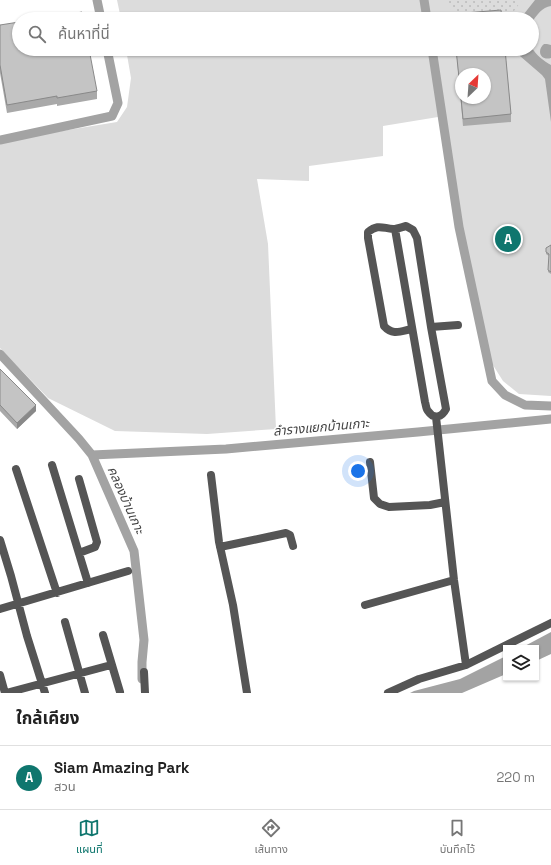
<!DOCTYPE html>
<html lang="th">
<head>
<meta charset="utf-8">
<style>
  :root { --surface:#fff; --page:#f2f2f2; --text:#222; --muted:#767676; --line:#e0e0e0; --accent:#0f766e }
  body { margin:0; font-family:"Space Grotesk","Noto Sans Thai",sans-serif; background:var(--page); color:var(--text) }
  .controls { position:absolute; right:12px; bottom:12px; display:grid; overflow:hidden; border-radius:0px; box-shadow:0 1px 3px #0004 }
  .controls button { width:36px; height:36px; display:grid; place-items:center; padding:0; border:0; border-bottom:1px solid var(--line); background:var(--surface); color:var(--text); font:20px sans-serif }
  .compass { position:absolute; left:455px; top:68px; width:36px; height:36px; border-radius:50%; background:var(--surface); box-shadow:0 1px 3px #0004; rotate:25deg }
  .you { position:absolute; left:358px; top:471px; width:14px; height:14px; margin:-10px; border:3px solid #fff; border-radius:50%; background:#1a73e8; box-shadow:0 0 0 6px #1a73e833 }
  .badge { display:grid; place-items:center; width:26px; height:26px; border-radius:50%; background:var(--accent); color:#fff; font-size:13px; font-weight:700 }
  .pin { position:absolute; translate:-50% -50%; border:2px solid #fff; box-shadow:0 1px 4px #0006 }
  .list { margin:0; padding:0; list-style:none }
  h2 { display:flex; justify-content:space-between; align-items:center; height:52px; margin:0; padding:0 16px; font-size:17px }
  h2 small { font-size:13px; font-weight:400; color:var(--muted) }
  .list li { display:grid; grid-template-columns:26px 1fr auto; gap:12px; align-items:center; box-sizing:border-box; height:64px; padding:0 16px; border-top:1px solid var(--line) }
  .list b { display:block; font-size:15px; white-space:nowrap }
  .list p { margin:0; font-size:13px; white-space:nowrap; color:var(--muted) }
  .list em { font-size:13px; font-style:normal; color:var(--muted) }
  .icon { flex:none; width:22px; height:22px; fill:none; stroke:currentColor; stroke-width:2; stroke-linecap:round; stroke-linejoin:round }
  .map { position:relative; flex:none; width:551px; height:693px; overflow:hidden }
  .search { position:absolute; background:var(--surface); box-shadow:0 1px 3px #0004; left:12px; right:12px; top:12px; height:44px; display:flex; align-items:center; gap:10px; box-sizing:border-box; padding:0 14px; border-radius:22px; color:var(--muted); font-size:15px }
  .sheet { height:116px; background:var(--surface) }
  nav { display:flex; justify-content:space-around; align-items:center; box-sizing:border-box; height:56px; border-top:1px solid var(--line); background:var(--surface); font-size:11px; color:var(--muted) }
  nav a { display:grid; justify-items:center; gap:2px }
  nav .on { color:var(--accent) }
  .map>svg:first-child { display:block }
  .green { fill:#dcdcdc; fill-rule:evenodd }
  .garden { fill:url(#garden-dots) }
  .water { fill:#a3a3a3 }
  .lines { fill:none; stroke-linecap:round; stroke-linejoin:round }
  .canal { stroke:#a3a3a3; stroke-width:9 }
  .street { stroke:#555; stroke-width:8 }
  .wall { fill:#a9a9a9 }
  .shaded-wall { fill:#898989 }
  .building { fill:#c4c4c4; stroke:#898989 }
  .labels { text-anchor:middle; dominant-baseline:central; stroke-width:3; stroke-linejoin:round; paint-order:stroke }
  .water-label { font-size:13px; font-style:italic; fill:#444; stroke:#fff }
</style>
</head>
<body>
<div class="map">
<svg width="551" height="693" viewBox="0 0 551 693">
  <defs>
    <pattern id="garden-dots" width="8" height="8" patternUnits="userSpaceOnUse"><rect width="8" height="8" fill="#dcdcdc"/><path d="M2 2h.1M6 6h.1" fill="none" stroke="#bbb" stroke-width="1.8" stroke-linecap="round"/></pattern>
  </defs>
  <rect width="100%" height="100%" fill="#fff"/>
  <!-- green -->
  <path class="green" d="M117,0H551V396L519,394L503,381L491,362L438,117L383,126V156L309,166V181L257,179L268,244L276,429L207,434L115,431L48,398L0,348V141L117,122L127,107L131,78L126,49H532V19H121ZM461,74H485V98H461Z"/>
  <!-- garden -->
  <path class="garden" d="M448,0H522L514,11L510,19H454Z"/>
  <!-- water -->
  <path class="water" d="M535,0H551V6C542,7 537,15 532,22V19H520Z
    M544,44H547L551,45V58C541,61 536,51 544,44Z
    M532,48C536,55 544,61 551,65V122L545,79L542,75L520,56L519,49H532Z
    M551,632V654L536,661V648H521Z
    M506,656V674L462,693H410L414,691L460,679Z"/>
  <g class="lines">
    <!-- canal -->
    <path class="canal" d="M97,0L101,19
      M424,0L427,19
      M432,49L459,227L492,381L505,395L525,405L551,406
      M0,140L112,116L118,103L107,49
      M0,354L79,439L92,455L134,551L144,640L142,662V679
      M92,455L226,449L418,432L551,419"/>
    <!-- street -->
    <path class="street" d="M395,229L425,402C426,405 426,409 428,411C434,420 442,417 446,409L431,327L417,238L413,230L406,226C402,227 397,229 393,229C382,228 378,224 368,232V238L384,326C393,336 401,331 412,329
      M431,327L458,325
      M436,417L454,580L466,665
      M370,462L374,498L380,504L389,507L430,505L445,502
      M52,465L88,583
      M16,469L57,593
      M211,475L219,542L233,605L247,693
      M0,540L11,576L27,636L45,693
      M220,547L286,533L290,535L293,546
      M79,553L95,547L97,542L79,479
      M365,605L454,580
      M0,609L128,571
      M65,622L85,693
      M103,635L120,692
      M144,672L145,693
      M0,675L5,693
      M6,693L111,665
      M388,693L419,679L466,665L551,623"/>
  </g>
  <!-- wall -->
  <path class="wall" d="M0,25L97,91V99L57,106V104L7,113L0,73Z
    M456,49H505L511,114V122L463,126Z
    M551,245V274L548,272L549,256L546,254V248Z
    M0,369L36,411L17,429L0,411Z"/>
  <!-- shaded-wall -->
  <path class="shaded-wall" d="M36,405V411L17,429V423Z"/>
  <!-- building -->
  <path class="building" d="M501,10L502,19H453V14Z
    M82,12L83,19H44Z
    M19,22V49H89L97,91L57,98V96L7,105L0,65V25Z
    M456,49H505L511,114L463,119L461,98H485V74H461V97Z
    M551,245V272L548,270L549,254L546,252V248Z
    M0,369L36,405L17,423L0,405Z"/>
  <g class="labels">
    <!-- water labels -->
    <g class="water-label">
      <text transform="translate(321 427) rotate(-5)">ลำรางแยกบ้านเกาะ</text>
      <text transform="translate(126 500) rotate(66)">คลองบ้านเกาะ</text>
    </g>
  </g>
</svg>
<div class="controls">
<button><svg class="icon" aria-label="layers" viewBox="0 0 24 24"><path d="M12 4l9 5-9 5-9-5zM3 14l9 5 9-5"/></svg></button>
</div>
<svg class="compass" viewBox="-18 -18 36 36"><path d="M0-13l5 13h-10z" fill="#e53935"/><path d="M0 13l5-13h-10z" fill="#767676"/></svg>
<div class="you"></div>
<div class="pin badge" style="left:508px;top:239px">A</div>
<div class="search"><svg class="icon" aria-label="search" viewBox="0 0 24 24"><circle cx="10" cy="10" r="6"/><path d="M15 15l6 6"/></svg>ค้นหาที่นี่</div>
</div>
<section class="sheet">
<h2>ใกล้เคียง<small></small></h2>
<ul class="list">
<li><span class="badge">A</span><div><b>Siam Amazing Park</b><p>สวน</p></div><em>220 m</em></li>
</ul>
</section>
<nav>
<a class="on"><svg class="icon" aria-label="map" viewBox="0 0 24 24"><path d="M3 6l6-2 6 2 6-2v14l-6 2-6-2-6 2zM9 4v14M15 6v14"/></svg>แผนที่</a>
<a><svg class="icon" aria-label="directions" viewBox="0 0 24 24"><path d="M12 3l9 9-9 9-9-9zM9 14v-3h6M13 9l2 2-2 2"/></svg>เส้นทาง</a>
<a><svg class="icon" aria-label="saved" viewBox="0 0 24 24"><path d="M7 4h10v16l-5-4-5 4z"/></svg>บันทึกไว้</a>
</nav>
</body>
</html>
